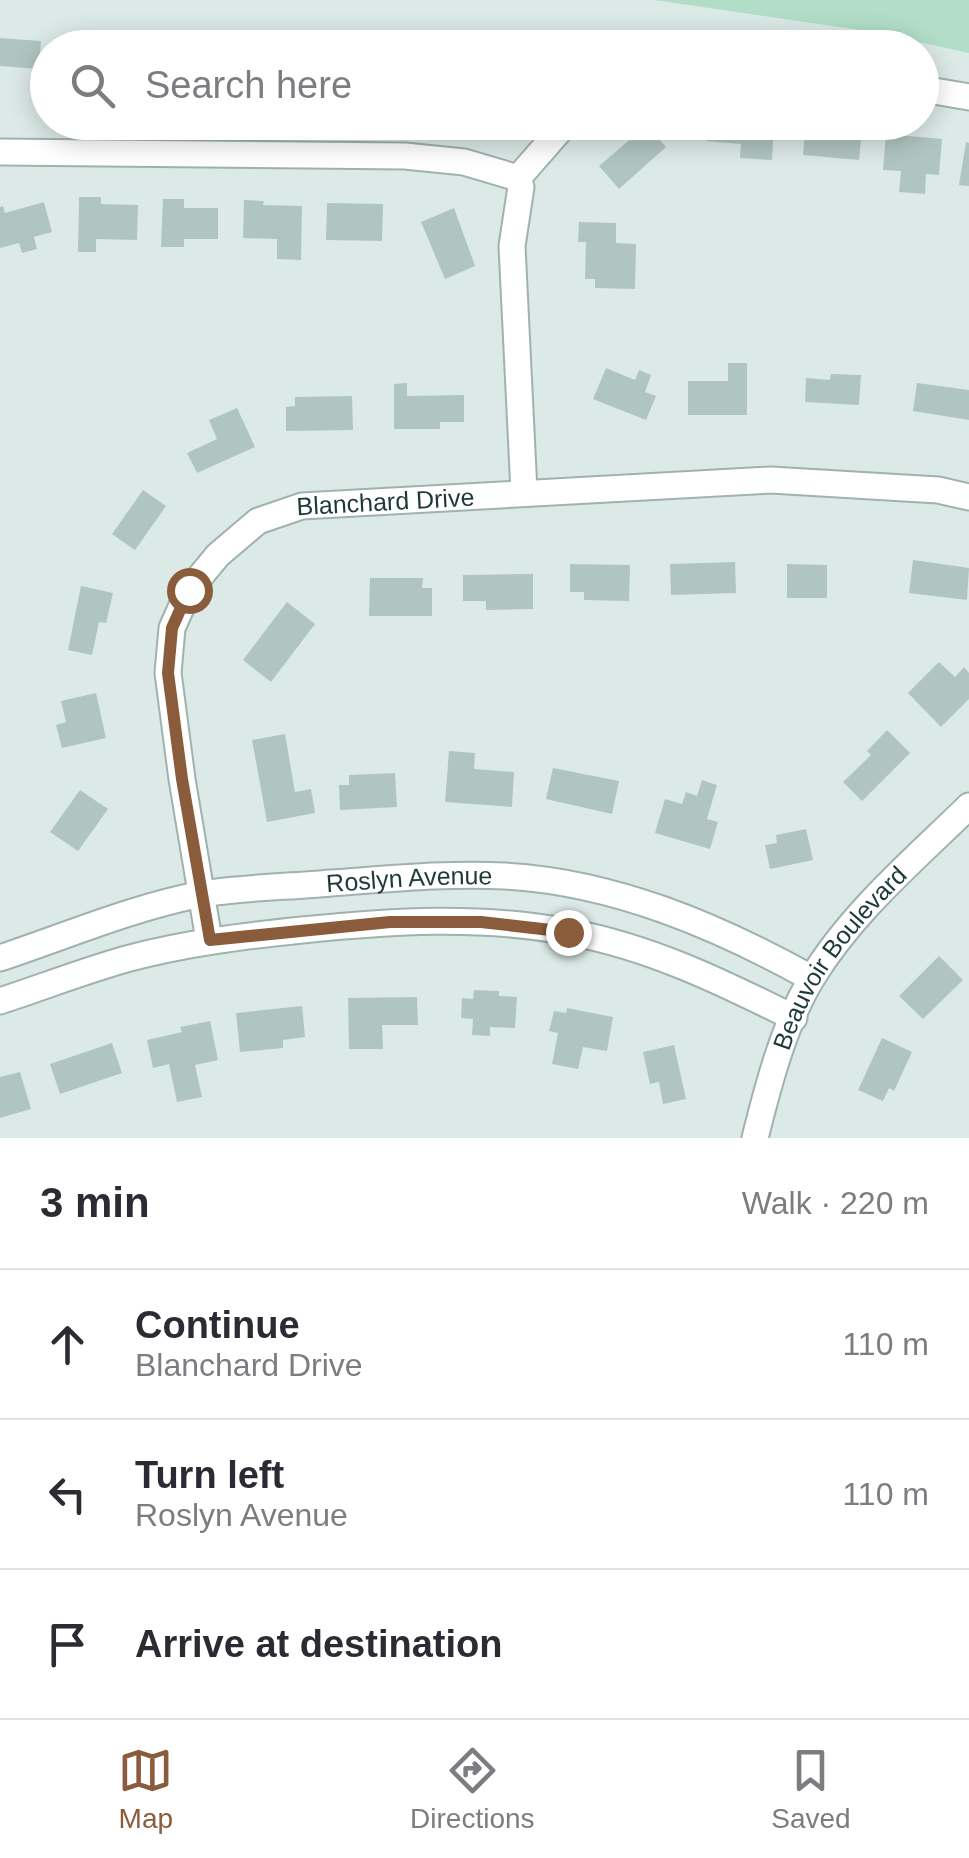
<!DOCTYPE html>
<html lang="en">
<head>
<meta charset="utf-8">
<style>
  :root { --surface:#fff; --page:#f2f2f3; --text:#2b2b33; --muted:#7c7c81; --line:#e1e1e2; --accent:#8a5c3b }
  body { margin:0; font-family:Helvetica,sans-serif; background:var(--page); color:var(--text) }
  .stop { position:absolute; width:30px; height:30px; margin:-22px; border:8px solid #8a5c3b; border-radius:50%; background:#fff }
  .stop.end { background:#8a5c3b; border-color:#fff; box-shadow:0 2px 10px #0008 }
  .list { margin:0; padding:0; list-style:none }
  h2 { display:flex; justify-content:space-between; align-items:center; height:130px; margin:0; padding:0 40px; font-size:42px }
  h2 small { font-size:32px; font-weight:400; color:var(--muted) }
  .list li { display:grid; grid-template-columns:65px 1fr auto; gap:30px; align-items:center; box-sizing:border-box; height:150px; padding:0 40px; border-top:2px solid var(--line) }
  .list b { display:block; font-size:38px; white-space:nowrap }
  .list p { margin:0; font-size:32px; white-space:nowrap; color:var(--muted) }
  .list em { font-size:32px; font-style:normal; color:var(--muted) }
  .icon { flex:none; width:55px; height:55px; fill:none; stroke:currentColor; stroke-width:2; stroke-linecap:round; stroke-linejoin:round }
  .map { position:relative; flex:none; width:969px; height:1138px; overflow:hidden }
  .search { position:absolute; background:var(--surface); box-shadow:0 5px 25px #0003; left:30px; right:30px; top:30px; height:110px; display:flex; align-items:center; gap:25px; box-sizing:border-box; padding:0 35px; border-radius:55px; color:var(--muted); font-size:38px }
  .sheet { height:580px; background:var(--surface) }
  nav { display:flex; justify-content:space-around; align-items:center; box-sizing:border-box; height:140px; border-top:2px solid var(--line); background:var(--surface); font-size:28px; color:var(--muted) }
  nav a { display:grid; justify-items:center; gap:5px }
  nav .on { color:var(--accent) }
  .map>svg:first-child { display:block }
  .green { fill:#b2dec7 }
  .building { fill:#b1c5c0 }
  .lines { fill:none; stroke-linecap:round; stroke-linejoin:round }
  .street-casing { stroke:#9fb2af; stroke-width:29 }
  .street { stroke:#fff; stroke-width:25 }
  .route { stroke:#8a5c3b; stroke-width:12 }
  .labels { text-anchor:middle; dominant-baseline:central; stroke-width:10; stroke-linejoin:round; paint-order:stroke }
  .street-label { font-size:25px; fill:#1d3a38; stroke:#ecf7f4 }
</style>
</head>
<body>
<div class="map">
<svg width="969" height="1138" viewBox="0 0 969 1138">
  <rect width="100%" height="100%" fill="#dceae7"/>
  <!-- green -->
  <path class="green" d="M654,0H969V53L874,32Z"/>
  <!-- building -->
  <path class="building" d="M0,38L41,41L39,69L0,66Z
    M707,122H774L772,160L740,158L741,144L706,141Z
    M806,122H827V127L862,131L859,160L803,155Z
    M647,125L666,147L619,189L599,166Z
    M886,134L942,139L939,175L926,174L925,194L899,192L901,171L883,170Z
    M966,142L969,143V186L959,185Z
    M79,197H101V204L138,205L137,240L96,239V252H78Z
    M163,199H184V208H218V239H184V247H161Z
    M244,200L264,201L263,205L302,206L301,260L277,259V239L243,238Z
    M44,202L52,232L34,237L37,249L22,253L19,243L0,248V207L3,206L5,213Z
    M327,203L383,204L382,241L326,240Z
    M454,208L475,266L445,279L421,222Z
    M579,222L616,223V243L636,244L635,289L595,288V279H585L586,242H578Z
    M728,363H747V415H688V381H728Z
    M606,368L635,380L639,370L651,375L645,392L656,396L646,420L593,399Z
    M831,374L861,375L859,405L805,402L806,378L830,380Z
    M407,383V396L464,395V422H440V429H394V384Z
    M917,383L969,390V420L913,411Z
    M352,396L353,430L286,431V407L295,406V397Z
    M237,408L255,447L197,473L187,453L217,439L209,420Z
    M143,490L166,506L135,550L112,534Z
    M913,560L969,568L967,600L909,593Z
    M735,562L736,593L671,595L670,564Z
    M570,564L630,565L629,601L584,600V592H570Z
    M787,564L827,565V598H787Z
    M533,574V609L486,610V601H463V575Z
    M370,578H423L422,588H432V616H369Z
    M81,586L113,593L106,623L99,622L92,655L68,650Z
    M287,602L315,624L271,682L243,660Z
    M939,662L955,677L964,667L969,673V699L941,727L908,693Z
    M96,693L106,738L62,748L56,725L66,722L61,701Z
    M887,730L910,753L862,801L843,782L871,755L867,751Z
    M285,734L295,792L311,789L315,813L267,822L252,740Z
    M449,751L475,753L474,769L514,772L512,807L445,802Z
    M553,768L619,781L612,814L546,799Z
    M395,773L397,807L340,810L339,785H349V775Z
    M702,780L717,785L707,819L718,822L710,849L655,833L665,799L682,804L686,792L697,796Z
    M80,790L108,809L78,851L50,832Z
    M806,829L813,860L770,869L765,845L777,843L776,835Z
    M939,956L963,980L923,1019L899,996Z
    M474,990L499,991V996L517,997L515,1028L490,1027V1036L472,1035L473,1019L461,1018L462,998L473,999Z
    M417,997L418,1025H382L383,1049H349L348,998Z
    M302,1006L305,1037L283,1040V1048L240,1052L236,1013Z
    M567,1008L613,1017L607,1051L583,1047L578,1069L552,1064L558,1033L549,1031L554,1011L566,1013Z
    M210,1021L218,1060L195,1065L202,1097L177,1102L169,1064L153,1068L147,1040L182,1032L180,1027Z
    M882,1038L912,1052L894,1091L889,1088L883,1101L858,1090Z
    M112,1043L122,1073L60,1094L50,1064Z
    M674,1045L686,1099L663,1104L659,1082L650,1084L643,1052Z
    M20,1072L31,1109L0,1118V1077Z"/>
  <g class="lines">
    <defs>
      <g id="street">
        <path d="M922,89L969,97"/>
        <path d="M0,152L405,156L464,162L518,178"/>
        <path d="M524,492L512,246L521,187L518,178L567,122"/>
        <path id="s1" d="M209,940L182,779L168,673L172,628L189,590L218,555L258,521L302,506L771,480L938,490L969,497"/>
        <path id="s2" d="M0,958C66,936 134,907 202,894C244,887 289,887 331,883C389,879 446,873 505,876C614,882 717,926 811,978"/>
        <path d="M0,1001C43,987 86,970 130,958C187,943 244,936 302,930C391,921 479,915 568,932C648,946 722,982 794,1018"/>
        <path id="s3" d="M755,1138C768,1086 784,1024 812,978C852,912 914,860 969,806"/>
      </g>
    </defs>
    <!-- street casing -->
    <use href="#street" class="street-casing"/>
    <!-- street -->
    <use href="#street" class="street"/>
  </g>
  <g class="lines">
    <!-- route -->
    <path class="route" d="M189,590L172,628L168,673L182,779L210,940L390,922H481L568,932"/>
  </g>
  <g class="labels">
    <!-- street labels -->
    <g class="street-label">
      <text stroke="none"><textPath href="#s1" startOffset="585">Blanchard Drive</textPath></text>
      <text stroke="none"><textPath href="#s2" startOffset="420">Roslyn Avenue</textPath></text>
      <text stroke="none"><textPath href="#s3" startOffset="202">Beauvoir Boulevard</textPath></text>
    </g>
  </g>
</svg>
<div class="stop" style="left:189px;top:590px"></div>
<div class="stop end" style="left:568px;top:932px"></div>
<div class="search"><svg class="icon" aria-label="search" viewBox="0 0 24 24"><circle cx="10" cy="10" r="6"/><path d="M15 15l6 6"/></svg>Search here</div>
</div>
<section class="sheet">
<h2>3 min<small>Walk · 220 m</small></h2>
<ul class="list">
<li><svg class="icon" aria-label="ahead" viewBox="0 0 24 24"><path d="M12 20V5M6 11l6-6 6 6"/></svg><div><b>Continue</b><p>Blanchard Drive</p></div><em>110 m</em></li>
<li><svg class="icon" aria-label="left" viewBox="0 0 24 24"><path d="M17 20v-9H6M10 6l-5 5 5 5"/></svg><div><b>Turn left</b><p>Roslyn Avenue</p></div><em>110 m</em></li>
<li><svg class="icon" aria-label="arrive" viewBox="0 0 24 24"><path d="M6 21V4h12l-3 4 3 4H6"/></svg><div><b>Arrive at destination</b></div></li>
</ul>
</section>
<nav>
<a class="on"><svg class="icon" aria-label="map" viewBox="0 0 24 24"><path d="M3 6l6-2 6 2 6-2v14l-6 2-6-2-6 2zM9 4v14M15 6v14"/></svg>Map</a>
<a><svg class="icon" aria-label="directions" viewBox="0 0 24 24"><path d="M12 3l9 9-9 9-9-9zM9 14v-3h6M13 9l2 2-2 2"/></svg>Directions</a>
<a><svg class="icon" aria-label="saved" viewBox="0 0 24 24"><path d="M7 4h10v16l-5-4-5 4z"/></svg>Saved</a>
</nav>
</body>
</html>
